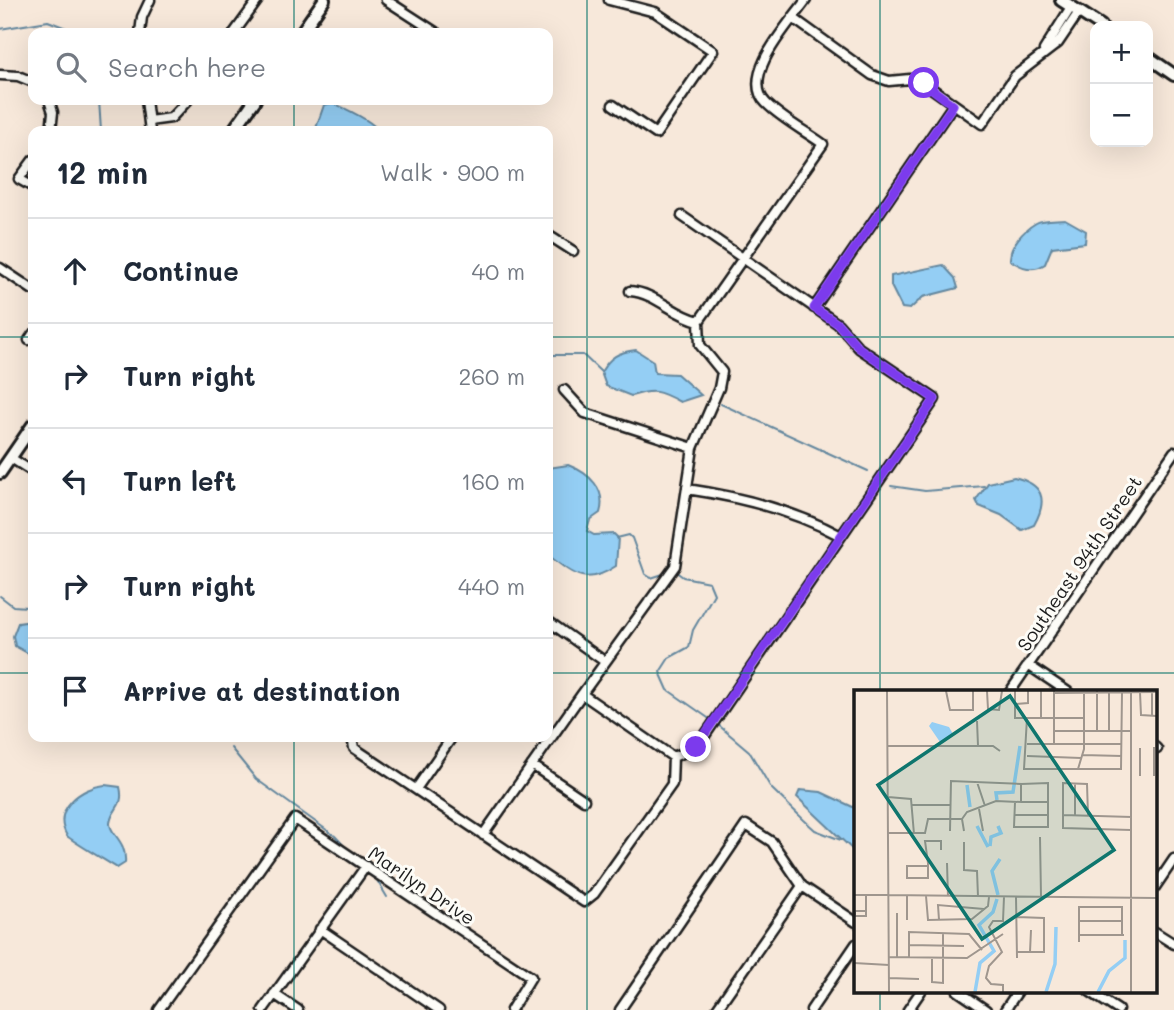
<!DOCTYPE html>
<html lang="en">
<head>
<meta charset="utf-8">
<style>
  :root { --surface:#fff; --page:#f2f2f3; --text:#1f2937; --muted:#747a83; --line:#e0e1e3 }
  body { margin:0; font-family:Mali,sans-serif; background:var(--page); color:var(--text) }
  .controls { position:absolute; right:21px; top:21px; display:grid; overflow:hidden; border-radius:14px; box-shadow:0 7px 28px #0002 }
  .controls button { width:63px; height:63px; display:grid; place-items:center; padding:0; border:0; border-bottom:2px solid var(--line); background:var(--surface); color:var(--text); font:35px sans-serif }
  .stop { position:absolute; width:21px; height:21px; margin:-16px; border:5px solid #7c3aed; border-radius:50%; background:#fff }
  .stop.end { background:#7c3aed; border-color:#fff; box-shadow:0 2px 7px #0008 }
  .list { margin:0; padding:0; list-style:none }
  h2 { display:flex; justify-content:space-between; align-items:center; height:91px; margin:0; padding:0 28px; font-size:30px }
  h2 small { font-size:23px; font-weight:400; color:var(--muted) }
  .list li { display:grid; grid-template-columns:46px 1fr auto; gap:21px; align-items:center; box-sizing:border-box; height:105px; padding:0 28px; border-top:2px solid var(--line) }
  .list b { display:block; font-size:26px; white-space:nowrap }
  .list em { font-size:23px; font-style:normal; color:var(--muted) }
  .icon { flex:none; width:38px; height:38px; fill:none; stroke:currentColor; stroke-width:2; stroke-linecap:round; stroke-linejoin:round }
  .map { position:relative; flex:none; width:1174px; height:1010px; overflow:hidden }
  .search { position:absolute; background:var(--surface); box-shadow:0 7px 28px #0002; left:28px; top:28px; width:525px; height:77px; display:flex; align-items:center; gap:18px; box-sizing:border-box; padding:0 24px; border-radius:14px; color:var(--muted); font-size:26px }
  .panel { position:absolute; background:var(--surface); box-shadow:0 7px 28px #0002; left:28px; top:126px; width:525px; height:616px; border-radius:14px }
  .map>svg:first-child { display:block }
  .water { fill:#94cef4; stroke:#64879e; stroke-width:2 }
  .lines { fill:none; stroke-linecap:round; stroke-linejoin:round }
  .stream { stroke:#64879e; stroke-width:2 }
  .street-casing { stroke:#1c1c1c; stroke-width:13 }
  .secondary-casing { stroke:#1c1c1c; stroke-width:16 }
  .street { stroke:#fdfcf7; stroke-width:8 }
  .secondary { stroke:#fdfcf7; stroke-width:10 }
  .route { stroke:#7c3aed; stroke-width:9 }
  .grid { fill:none; stroke:#0f766e; stroke-width:2; stroke-opacity:0.55 }
  .labels { text-anchor:middle; dominant-baseline:central; stroke-width:6; stroke-linejoin:round; paint-order:stroke }
  .street-label { font-size:19px; fill:#1c1c1c; stroke:#fdfcf7 }
  .inset-river { fill:none; stroke:#94cef4; stroke-width:3.5 }
  .inset-road { fill:none; stroke:#9f968e; stroke-width:2 }
  .view { fill:#0f766e; fill-opacity:0.15; stroke:#0f766e; stroke-width:3.5 }
  .inset-edge { fill:none; stroke:#1c1c1c; stroke-width:3.5 }
</style>
</head>
<body>
<div class="map">
<svg width="1174" height="1010" viewBox="0 0 1174 1010">
  <rect width="100%" height="100%" fill="#f7e8da"/>
  <filter id="ink" filterUnits="userSpaceOnUse"><feTurbulence type="fractalNoise" baseFrequency=".0143" numOctaves="2"/><feDisplacementMap in="SourceGraphic" scale="14" xChannelSelector="R" yChannelSelector="G"/><feConvolveMatrix kernelMatrix="1 2 1 2 8 2 1 2 1" color-interpolation-filters="sRGB"/></filter>
  <g filter="url(#ink)">
    <!-- water -->
    <path class="water" d="M333,103C344,108 375,122 378,131H315L324,105Z
      M1065,219L1086,231L1085,243L1052,247L1045,264C1033,272 1022,268 1010,260C1009,246 1024,230 1036,223C1043,219 1056,220 1065,219Z
      M943,265L955,278L958,288L923,297L910,309L902,308L891,286V276Z
      M636,350L653,361L655,373L677,374L701,395L680,402C658,390 654,389 631,396L606,386L601,372C610,357 618,352 636,350Z
      M568,465C589,473 607,489 600,513L590,520L587,531L594,535L614,534L618,538L616,566C586,586 575,576 548,555V468Z
      M1014,477C1042,484 1049,498 1034,525L1022,530L1001,515L979,506L976,500L988,483Z
      M33,621V656L15,646L13,636L18,623Z
      M105,785L120,787C125,807 112,808 110,823C109,834 127,840 125,863L117,868C111,864 69,839 67,836C51,809 82,787 105,785Z
      M800,790L821,792L855,808V852L797,797Z"/>
    <g class="lines">
      <!-- stream -->
      <path class="stream" d="M0,29L48,21L79,33
        M99,100L101,131
        M548,355H583L601,372
        M721,404L868,471
        M891,486L925,491L984,486
        M617,538L629,535L632,538L645,574L651,578L666,573
        M675,571L683,577L709,582L714,594L693,630L689,647L669,658L660,672L668,690L711,720
        M0,596L13,606L27,607L33,611
        M716,723L749,751L771,788L804,820L815,830L841,840
        M231,748L256,779L335,836L349,851
        M375,877L387,897"/>
      <defs>
        <path id="street" d="M386,0L437,33
          M609,0L655,12L713,51L656,134L613,105
          M793,18L872,75L889,81L910,79L924,83L982,124L1015,76L1058,43L1079,12
          M140,33L142,17L150,0
          M234,33L258,0
          M1044,50L1071,7
          M0,75L18,76L33,82
          M49,100L53,112L51,131
          M146,100L150,131
          M149,121L171,118L188,100
          M33,160L19,179L33,187
          M682,216L838,324L859,348L935,399L697,747L673,757L582,694L675,566L693,448L719,388L722,372L700,345L699,321
          M548,235L573,251
          M0,268L33,290
          M630,291C656,293 673,315 699,321L823,144C805,131 782,119 766,103C739,76 790,23 806,0
          M814,308L953,105
          M29,340L33,334
          M564,390L585,413L693,448
          M11,458L33,472
          M687,489C741,497 793,510 841,536
          M548,621L604,661
          M1028,665L1068,692
          M1010,692L1174,452
          M352,737L354,748L584,902L594,894L672,784L673,757
          M1155,747L1157,749
          M532,765L584,800
          M416,789L452,737
          M483,835L582,694
          M1155,887L1174,859
          M320,929L439,1010
          M1155,932L1174,944
          M958,991L986,1010
          M1089,991L1118,1010
          M274,994L298,1010
          M159,1010L295,819L531,977L511,1010
          M263,1010L366,866
          M620,1010L746,825L772,842L802,886L856,922
          M716,1010L802,886
          M811,1010L856,944
          M908,1010L921,991
          M1005,1010L1018,991"/>
        <path id="secondary" d="M1061,0L1101,26
          M301,33L324,0
          M1148,57L1174,75
          M233,131L255,100
          M0,473L33,425"/>
      </defs>
      <!-- street casing -->
      <use href="#street" class="street-casing"/>
      <!-- secondary casing -->
      <use href="#secondary" class="secondary-casing"/>
      <!-- street -->
      <use href="#street" class="street"/>
      <!-- secondary -->
      <use href="#secondary" class="secondary"/>
    </g>
  </g>
  <g class="lines" filter="url(#ink)">
    <!-- route -->
    <path class="route" d="M696,747L935,399L859,348L838,324L814,308L953,105L924,83"/>
  </g>
  <!-- grid -->
  <path class="grid" d="M294,0V33M587,0V1010M880,0V692M294,100V131M0,337H33M548,337H1174M0,673H33M548,673H1174M294,737V1010M880,991V1010"/>
  <g class="labels">
    <!-- street labels -->
    <g class="street-label">
      <text transform="translate(1079 563) rotate(-56)">Southeast 94th Street</text>
      <text transform="translate(422 885) rotate(34)">Marilyn Drive</text>
    </g>
  </g>
  <!-- overview -->
  <g transform="translate(854 690)">
    <rect width="303" height="303" fill="#f7e8da"/>
    <path d="M78,32L95,37L99,44L86,52L75,36Z" fill="#94cef4"/>
    <path class="inset-river" d="M113,95L116,117M143,110L142,103L159,102L166,56M123,136L134,157M136,156L137,147L147,143L144,136M144,205L138,181L146,169M121,302L126,273L140,261L125,235L139,222L143,209M192,302L201,274L202,237M244,302L255,281L271,268V250"/>
    <path class="inset-road" d="M33,1L35,302M92,1L96,20H119V1M133,1L134,19L145,20L148,1M161,1V28H230M187,1V28M200,1V54M243,1V41M286,2L287,25L303,26M200,3L303,2M255,3V41M161,14L174,13V1M298,26V2M173,28L170,79H267L268,3M123,31L124,56M200,41H277M173,54H268M34,56H139L146,61M228,65L268,66M173,66L227,68M224,79L230,59V3M286,86V58M300,86V57M123,92L131,116M34,107L57,109L60,144M161,112L160,137H194V93L167,94M167,112H194M57,115H96M125,119L129,141M161,125H194M209,125L278,127M221,125V93M234,125L233,94L209,93V138L277,140M96,141L97,91L167,94V112L142,111L113,122L108,129M34,143H71L74,129H108L110,141M186,147L187,207M110,152V180L123,181L124,207M93,173L94,207M74,176H53V188H74V173L71,151H87V160M0,205H35M35,205L303,208M72,206L74,230L118,229L134,216L135,207M162,207L163,268M12,221H1V226H12V205M53,230V206M85,230L84,215L130,219M225,231H268M225,245H270M225,252V217H268V245M55,255L110,256M163,262H190V228L163,227M176,262L177,240M35,267L113,268L149,244M43,267V223M55,268V242L115,244L128,260M78,268V292L89,293V243M0,273L35,275M35,288L65,289M149,302V295L137,294L132,288L135,276L148,262L135,237L139,231H149L150,207M277,302V1"/>
    <path class="view" d="M156,6L260,160L128,249L24,95Z"/>
    <rect width="303" height="303" class="inset-edge"/>
  </g>
</svg>
<div class="controls">
<button>+</button>
<button>−</button>
</div>
<div class="stop" style="left:924px;top:83px"></div>
<div class="stop end" style="left:696px;top:747px"></div>
<div class="search"><svg class="icon" aria-label="search" viewBox="0 0 24 24"><circle cx="10" cy="10" r="6"/><path d="M15 15l6 6"/></svg>Search here</div>
<section class="panel">
<h2>12 min<small>Walk · 900 m</small></h2>
<ul class="list">
<li><svg class="icon" aria-label="ahead" viewBox="0 0 24 24"><path d="M12 20V5M6 11l6-6 6 6"/></svg><div><b>Continue</b></div><em>40 m</em></li>
<li><svg class="icon" aria-label="right" viewBox="0 0 24 24"><path d="M7 20v-9h11M14 6l5 5-5 5"/></svg><div><b>Turn right</b></div><em>260 m</em></li>
<li><svg class="icon" aria-label="left" viewBox="0 0 24 24"><path d="M17 20v-9H6M10 6l-5 5 5 5"/></svg><div><b>Turn left</b></div><em>160 m</em></li>
<li><svg class="icon" aria-label="right" viewBox="0 0 24 24"><path d="M7 20v-9h11M14 6l5 5-5 5"/></svg><div><b>Turn right</b></div><em>440 m</em></li>
<li><svg class="icon" aria-label="arrive" viewBox="0 0 24 24"><path d="M6 21V4h12l-3 4 3 4H6"/></svg><div><b>Arrive at destination</b></div></li>
</ul>
</section>
</div>
</body>
</html>
